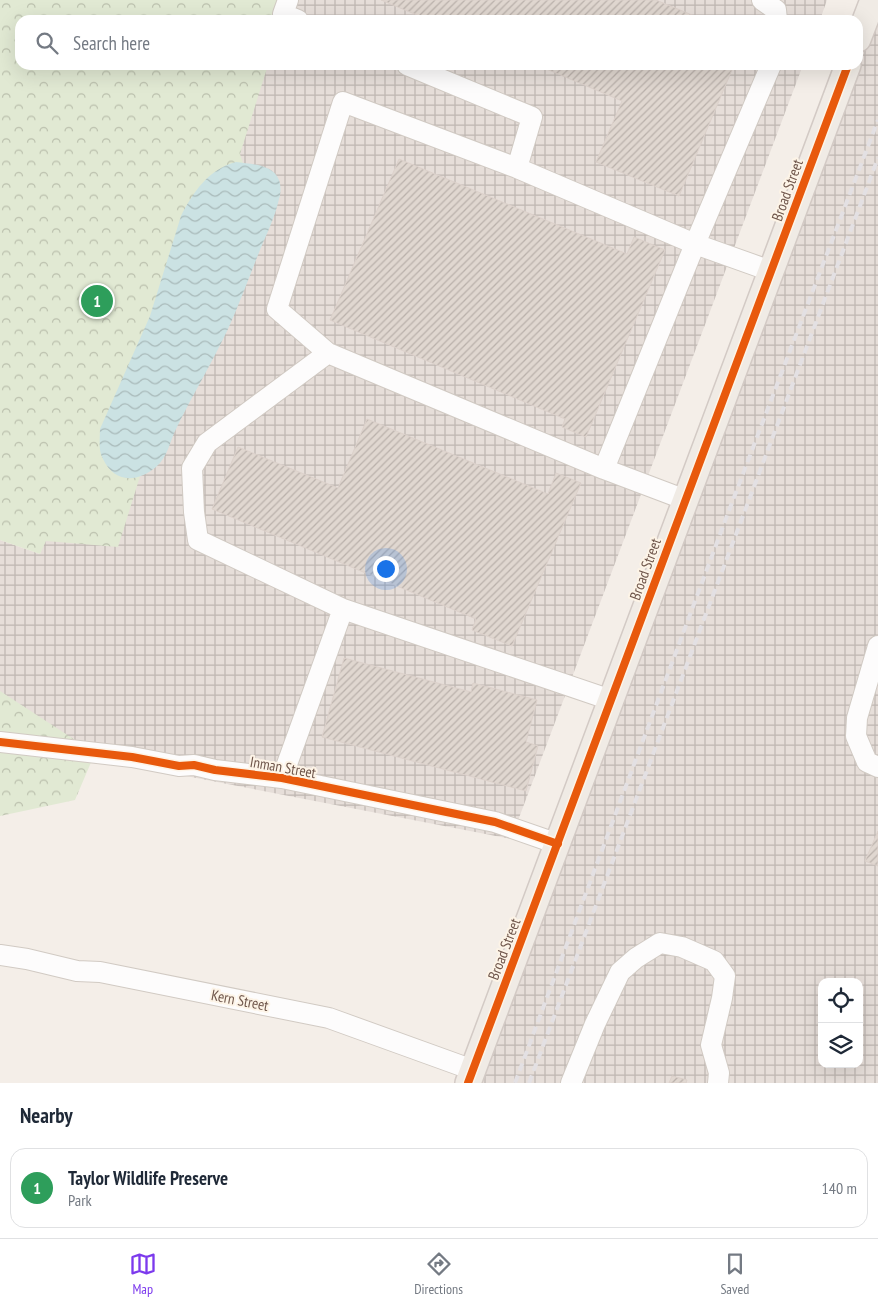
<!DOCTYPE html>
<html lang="en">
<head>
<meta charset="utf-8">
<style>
  :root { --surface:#fff; --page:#f6f6f7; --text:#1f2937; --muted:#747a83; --line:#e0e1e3; --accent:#7c3aed }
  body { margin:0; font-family:"PT Sans Narrow",sans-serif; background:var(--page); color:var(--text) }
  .controls { position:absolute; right:15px; bottom:15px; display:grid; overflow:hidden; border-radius:10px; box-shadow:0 5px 20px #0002 }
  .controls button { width:45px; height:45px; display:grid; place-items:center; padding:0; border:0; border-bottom:1px solid var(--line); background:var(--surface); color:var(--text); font:25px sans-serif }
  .you { position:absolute; left:385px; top:568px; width:18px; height:18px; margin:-12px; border:4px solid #fff; border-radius:50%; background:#1a73e8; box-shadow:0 0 0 8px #1a73e833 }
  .badge { display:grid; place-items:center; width:32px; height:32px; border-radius:50%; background:var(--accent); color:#fff; font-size:16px; font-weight:700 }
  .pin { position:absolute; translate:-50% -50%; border:2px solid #fff; box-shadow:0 1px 5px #0006 }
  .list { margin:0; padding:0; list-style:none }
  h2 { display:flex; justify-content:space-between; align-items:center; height:65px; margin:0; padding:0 20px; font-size:21px }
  h2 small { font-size:16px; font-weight:400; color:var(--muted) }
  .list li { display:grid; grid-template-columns:32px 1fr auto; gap:15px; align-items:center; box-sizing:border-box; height:80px; margin:0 10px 10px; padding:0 10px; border:1px solid var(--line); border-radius:15px }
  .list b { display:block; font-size:19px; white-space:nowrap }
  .list p { margin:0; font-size:16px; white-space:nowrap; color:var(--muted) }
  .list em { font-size:16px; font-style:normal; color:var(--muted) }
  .icon { flex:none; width:28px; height:28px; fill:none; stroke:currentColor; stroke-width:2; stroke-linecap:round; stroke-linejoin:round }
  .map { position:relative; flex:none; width:878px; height:1083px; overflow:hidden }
  .search { position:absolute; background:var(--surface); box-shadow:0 5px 20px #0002; left:15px; right:15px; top:15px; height:55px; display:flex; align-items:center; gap:12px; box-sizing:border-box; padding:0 18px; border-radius:15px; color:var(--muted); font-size:19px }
  .sheet { height:155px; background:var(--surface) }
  nav { display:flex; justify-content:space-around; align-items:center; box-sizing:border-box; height:70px; border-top:1px solid var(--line); background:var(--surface); font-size:14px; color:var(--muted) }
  nav a { display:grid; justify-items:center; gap:2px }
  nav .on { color:var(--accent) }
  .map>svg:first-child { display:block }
  .industrial { fill:url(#industrial-grid); fill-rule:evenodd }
  .forest { fill:url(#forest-crowns) }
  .water { fill:url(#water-waves) }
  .building { fill:url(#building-hatch); stroke:#dcd1cb }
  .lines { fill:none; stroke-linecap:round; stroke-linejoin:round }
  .minor-casing { stroke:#d1cac3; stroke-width:22 }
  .major-casing { stroke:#d3cac5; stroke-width:28 }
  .minor { stroke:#fdfcfc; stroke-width:20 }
  .major { stroke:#f0ebe5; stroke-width:25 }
  .rail { stroke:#e3e0e3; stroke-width:4; stroke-dasharray:8 5; stroke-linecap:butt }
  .cycleway-casing { stroke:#fdf4e7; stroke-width:11 }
  .cycleway { stroke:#e8590c; stroke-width:8 }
  .labels { text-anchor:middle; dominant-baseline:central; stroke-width:4; stroke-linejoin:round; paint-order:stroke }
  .street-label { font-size:15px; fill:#6f564b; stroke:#fdf4e7 }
</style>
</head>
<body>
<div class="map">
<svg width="878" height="1083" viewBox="0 0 878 1083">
  <defs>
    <pattern id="industrial-grid" width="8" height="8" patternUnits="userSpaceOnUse" patternTransform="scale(1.25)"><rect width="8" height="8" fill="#e6ded9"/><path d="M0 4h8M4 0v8" fill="none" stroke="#bfb7b2"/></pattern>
    <pattern id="forest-crowns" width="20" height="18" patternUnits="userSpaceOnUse" patternTransform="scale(1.25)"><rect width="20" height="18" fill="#e1e9d3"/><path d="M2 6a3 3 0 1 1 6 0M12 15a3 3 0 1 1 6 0" fill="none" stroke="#bbc0ad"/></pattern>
    <pattern id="water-waves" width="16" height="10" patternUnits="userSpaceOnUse" patternTransform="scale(1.25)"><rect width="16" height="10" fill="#cbe2e3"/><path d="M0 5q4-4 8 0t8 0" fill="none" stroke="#a9baba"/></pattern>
    <pattern id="building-hatch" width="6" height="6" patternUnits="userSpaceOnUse" patternTransform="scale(1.25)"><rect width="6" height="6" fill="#e0d7d0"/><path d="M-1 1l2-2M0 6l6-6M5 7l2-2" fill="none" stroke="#bab1ab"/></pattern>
  </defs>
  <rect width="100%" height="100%" fill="#f4eee8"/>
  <!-- industrial -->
  <path class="industrial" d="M225,0H827L820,20H217Z
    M878,0V1083H468L858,65V39ZM822,982H859V1064H822Z
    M206,65H803L511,839L0,740V540L40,554Z"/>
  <!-- forest -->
  <path class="forest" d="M0,0H288L281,20H20V65H268L240,154L243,163L236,168L118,547L46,541L40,554L0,540Z
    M0,691L95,753L75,800L0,816Z"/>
  <!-- water -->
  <path class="water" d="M236,162C250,164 273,164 279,180C281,186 281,193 279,199C275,218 265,237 258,255C248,280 239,305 228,329C212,363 193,394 177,427C170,440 168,457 156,467C137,483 114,483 103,459C98,450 100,439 100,429L150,316L181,216C193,192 209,169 236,162Z"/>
  <!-- building -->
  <path class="building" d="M381,0H656L704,20H429Z
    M537,65H734L679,196L596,162L622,101Z
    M399,159L627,254L634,237L665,250L586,437L562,427L565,419L330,320Z
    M367,419L548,494L556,473L581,483L512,646L472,630L476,619L212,509L238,447L338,488Z
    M344,658L471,692L473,683L537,700L526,742L538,746L526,791L322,737Z
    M878,831V866L865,861Z
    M672,1076L687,1080L686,1083H669Z"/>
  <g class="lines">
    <defs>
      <path id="minor" d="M288,0L283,14L298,20
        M762,0L776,10L777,20
        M407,65L532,117L517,168
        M328,353L277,309L343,102L517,168L695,244L771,271
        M604,469L695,244L771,65
        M878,646L857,718L856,736L867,762L878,767
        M611,700L343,609L198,540L194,512L192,468L207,443L328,353L604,469L686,500
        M0,742L132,757L179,766L194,765L215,770L282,778L495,822L558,844
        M282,778L343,609
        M0,955L27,959L77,971L100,972L329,1018L473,1070
        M571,1083L595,1024L620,972L636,958L660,943L682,947L714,961L725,976L722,998L711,1045L719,1073L718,1083"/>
      <path id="major" d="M858,39L873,0
        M468,1083L848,65"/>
    </defs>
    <!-- minor casing -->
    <use href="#minor" class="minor-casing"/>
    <!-- major casing -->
    <use href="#major" class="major-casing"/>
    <!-- minor -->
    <use href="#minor" class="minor"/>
    <!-- major -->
    <use href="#major" class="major"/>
    <!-- rail -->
    <path class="rail" d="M515,1083L725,521L878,120
      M529,1083L878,158"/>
    <defs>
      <path id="cycleway" d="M0,742L132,757L179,766L194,765L215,770L282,778L495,822L558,844
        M468,1083L848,65"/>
    </defs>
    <!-- cycleway casing -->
    <use href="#cycleway" class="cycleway-casing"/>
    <!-- cycleway -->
    <use href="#cycleway" class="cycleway"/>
  </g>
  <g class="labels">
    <!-- street labels -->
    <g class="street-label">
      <text transform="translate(787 190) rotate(-70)">Broad Street</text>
      <text transform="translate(645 569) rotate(-70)">Broad Street</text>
      <text transform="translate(283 767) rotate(10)">Inman Street</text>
      <text transform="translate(504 949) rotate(-69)">Broad Street</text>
      <text transform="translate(240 1000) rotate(11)">Kern Street</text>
    </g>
  </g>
</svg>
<div class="controls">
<button><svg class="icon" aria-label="locate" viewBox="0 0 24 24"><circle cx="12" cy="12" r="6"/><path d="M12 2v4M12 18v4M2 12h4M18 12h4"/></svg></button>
<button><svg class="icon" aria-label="layers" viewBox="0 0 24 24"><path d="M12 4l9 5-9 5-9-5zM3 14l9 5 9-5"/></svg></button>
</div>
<div class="you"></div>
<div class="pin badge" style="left:97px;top:301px;background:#2e9e5b">1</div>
<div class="search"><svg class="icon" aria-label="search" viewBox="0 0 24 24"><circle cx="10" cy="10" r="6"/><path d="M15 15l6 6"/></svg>Search here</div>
</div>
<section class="sheet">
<h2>Nearby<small></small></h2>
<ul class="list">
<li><span class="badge" style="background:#2e9e5b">1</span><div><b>Taylor Wildlife Preserve</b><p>Park</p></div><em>140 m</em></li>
</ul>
</section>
<nav>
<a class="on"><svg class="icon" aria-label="map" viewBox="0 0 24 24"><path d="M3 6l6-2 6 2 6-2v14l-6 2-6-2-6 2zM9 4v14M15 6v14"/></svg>Map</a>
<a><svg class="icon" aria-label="directions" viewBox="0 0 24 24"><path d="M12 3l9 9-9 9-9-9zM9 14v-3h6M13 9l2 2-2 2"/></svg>Directions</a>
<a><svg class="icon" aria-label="saved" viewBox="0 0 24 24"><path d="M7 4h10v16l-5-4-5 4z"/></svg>Saved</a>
</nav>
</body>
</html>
